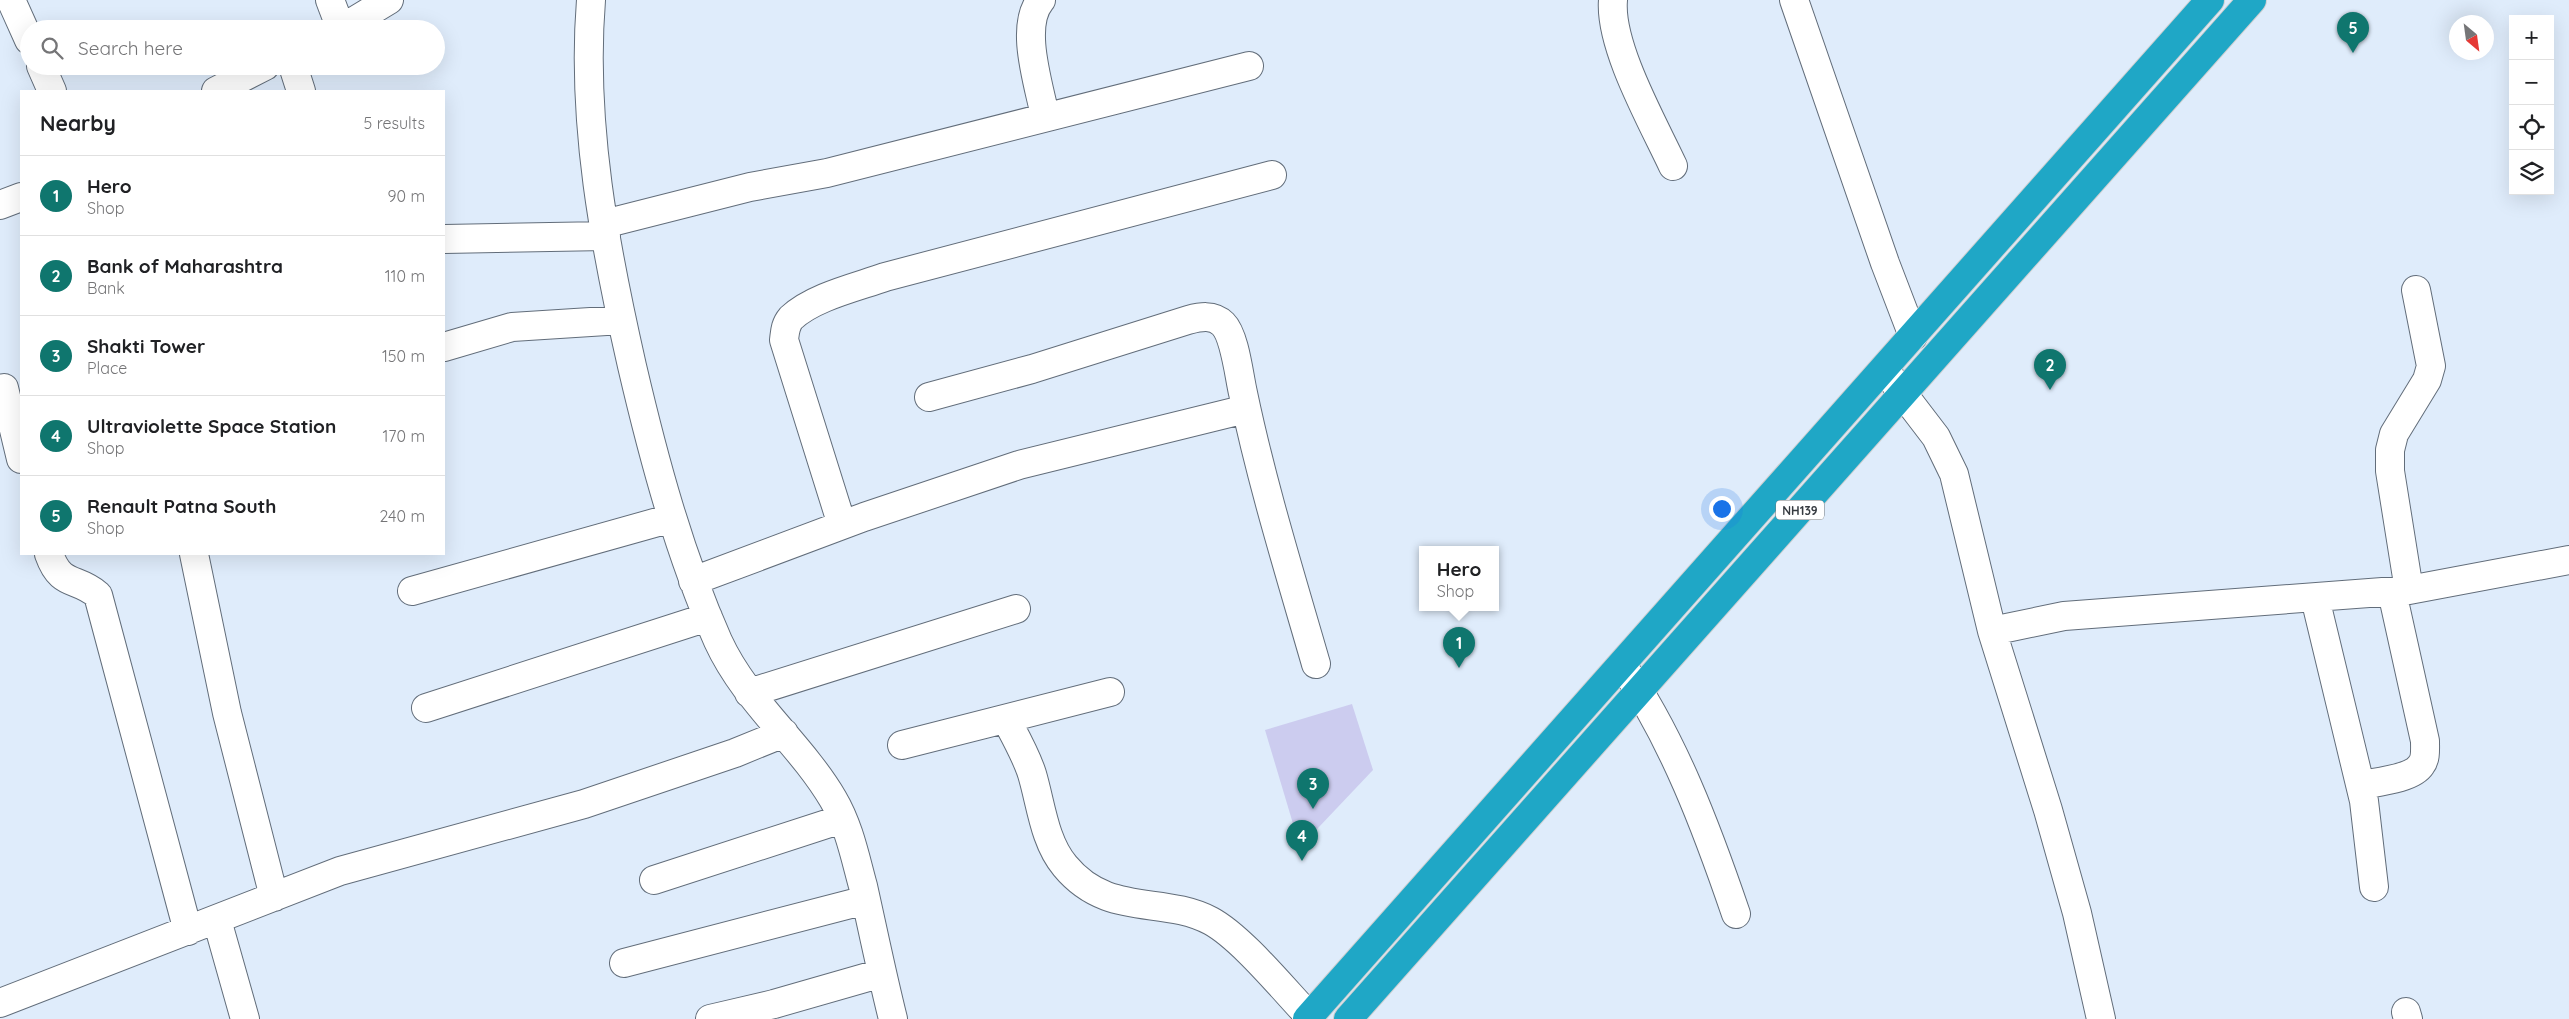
<!DOCTYPE html>
<html lang="en">
<head>
<meta charset="utf-8">
<style>
  :root { --surface:#fff; --page:#f2f2f2; --text:#202124; --muted:#757577; --line:#e0e0e0; --accent:#0f766e }
  body { margin:0; font-family:Quicksand,sans-serif; background:var(--page); color:var(--text) }
  .controls { position:absolute; right:15px; top:15px; display:grid; overflow:hidden; border-radius:0px; box-shadow:0 5px 20px #0002 }
  .controls button { width:45px; height:45px; display:grid; place-items:center; padding:0; border:0; border-bottom:1px solid var(--line); background:var(--surface); color:var(--text); font:25px sans-serif }
  .compass { position:absolute; left:2449px; top:15px; width:45px; height:45px; border-radius:50%; background:var(--surface); box-shadow:0 5px 20px #0002; rotate:151deg }
  .you { position:absolute; left:1721px; top:508px; width:18px; height:18px; margin:-12px; border:4px solid #fff; border-radius:50%; background:#1a73e8; box-shadow:0 0 0 8px #1a73e833 }
  .badge { display:grid; place-items:center; width:32px; height:32px; border-radius:50%; background:var(--accent); color:#fff; font-size:16px; font-weight:700 }
  .pin { position:absolute; translate:-50% -41px; filter:drop-shadow(0 1px 2px #0008) }
  .pin::after { content:''; position:absolute; top:26px; width:18px; height:15px; background:inherit; clip-path:polygon(0 0,100% 0,50% 100%) }
  .popup { position:absolute; left:1419px; top:546px; width:80px; height:65px; box-sizing:border-box; display:grid; place-content:center; border-radius:0px; background:var(--surface); filter:drop-shadow(0 1px 4px #0005); font-size:16px; white-space:nowrap; color:var(--muted) }
  .popup b { font-size:19px; color:var(--text) }
  .popup::after { content:''; position:absolute; left:50%; top:100%; margin-left:-10px; border:10px solid transparent; border-top-color:var(--surface) }
  .list { margin:0; padding:0; list-style:none }
  h2 { display:flex; justify-content:space-between; align-items:center; height:65px; margin:0; padding:0 20px; font-size:21px }
  h2 small { font-size:16px; font-weight:400; color:var(--muted) }
  .list li { display:grid; grid-template-columns:32px 1fr auto; gap:15px; align-items:center; box-sizing:border-box; height:80px; padding:0 20px; border-top:1px solid var(--line) }
  .list b { display:block; font-size:19px; white-space:nowrap }
  .list p { margin:0; font-size:16px; white-space:nowrap; color:var(--muted) }
  .list em { font-size:16px; font-style:normal; color:var(--muted) }
  .icon { flex:none; width:28px; height:28px; fill:none; stroke:currentColor; stroke-width:2; stroke-linecap:round; stroke-linejoin:round }
  .map { position:relative; flex:none; width:2569px; height:1019px; overflow:hidden }
  .search { position:absolute; background:var(--surface); box-shadow:0 5px 20px #0002; left:20px; top:20px; width:425px; height:55px; display:flex; align-items:center; gap:12px; box-sizing:border-box; padding:0 18px; border-radius:28px; color:var(--muted); font-size:19px }
  .panel { position:absolute; background:var(--surface); box-shadow:0 5px 20px #0002; left:20px; top:90px; width:425px; height:465px; border-radius:0px }
  .map>svg:first-child { display:block }
  .building { fill:#ccccef }
  .lines { fill:none; stroke-linecap:round; stroke-linejoin:round }
  .minor-casing { stroke:#626d7a; stroke-width:30 }
  .highway-casing { stroke:#cfd0d1; stroke-width:30 }
  .minor { stroke:#fff; stroke-width:28 }
  .highway { stroke:#1fa7c6; stroke-width:28 }
  .labels { text-anchor:middle; dominant-baseline:central; stroke-width:4; stroke-linejoin:round; paint-order:stroke }
  .shield { fill:#fff; stroke:#72767a; stroke-width:1 }
  .shield-label { font-size:12px; font-weight:bold; fill:#363b41 }
</style>
</head>
<body>
<div class="map">
<svg width="2569" height="1019" viewBox="0 0 2569 1019">
  <rect width="100%" height="100%" fill="#dfecfb"/>
  <!-- building -->
  <path class="building" d="M1352,704L1373,770L1300,847L1265,730Z"/>
  <g class="lines">
    <defs>
      <path id="minor" d="M11,0L29,40
        M330,0L341,29
        M591,0C581,123 605,247 632,366C654,460 679,553 718,641C746,702 800,743 833,799C849,826 855,857 863,886C873,931 882,975 893,1019
        M1041,0C1019,26 1039,85 1045,116
        M1613,0C1609,46 1653,123 1673,166
        M1794,0L1885,263L1913,336
        M341,29L389,0
        M41,66L52,91
        M293,66L301,91
        M216,91L265,66
        M0,205L21,197
        M604,224L750,187L827,173L1249,66
        M444,239L606,236
        M444,347L512,327L622,320
        M1884,369L1936,437L1954,474L1992,631L2048,810L2077,913L2101,1019
        M4,388L21,459
        M929,397L1032,369L1188,320C1200,317 1213,314 1223,324C1235,336 1239,376 1243,393C1262,484 1290,574 1316,664
        M842,525L784,340C785,332 785,325 791,318C813,297 857,287 885,277L1272,175
        M49,554C61,588 76,576 98,595L188,931
        M194,554L227,713L274,897
        M693,581L864,517L1019,465L1246,409
        M2409,590L2390,471V450L2394,434L2427,380L2431,366L2416,290
        M412,591L672,518
        M2315,598L2364,801L2374,887
        M1992,631L2064,616L2409,590L2569,560
        M1622,665C1673,738 1707,829 1736,914
        M749,693L1016,609
        M426,708L708,617
        M1006,719C1015,736 1026,755 1032,774C1041,804 1044,841 1065,866C1108,918 1162,895 1211,921C1242,938 1284,990 1309,1016
        M902,745L1110,692
        M2361,785C2376,782 2412,779 2421,765C2426,759 2425,749 2425,741L2392,592
        M654,880L842,819
        M217,920L245,1019
        M624,963L866,900
        M0,1003L340,871L584,804L735,753L784,733
        M2406,1012L2408,1019
        M710,1019L774,1004L882,973"/>
      <path id="highway" d="M1307,1019L2210,0
        M1348,1019L2252,0"/>
    </defs>
    <!-- minor casing -->
    <use href="#minor" class="minor-casing"/>
    <!-- highway casing -->
    <use href="#highway" class="highway-casing"/>
    <!-- minor -->
    <use href="#minor" class="minor"/>
    <!-- highway -->
    <use href="#highway" class="highway"/>
  </g>
  <g class="labels">
    <!-- shield labels -->
    <rect class="shield" x="1776" y="500.5" width="48" height="19" rx="4"/>
    <g class="shield-label">
      <text x="1800" y="510">NH139</text>
    </g>
  </g>
</svg>
<div class="controls">
<button>+</button>
<button>−</button>
<button><svg class="icon" aria-label="locate" viewBox="0 0 24 24"><circle cx="12" cy="12" r="6"/><path d="M12 2v4M12 18v4M2 12h4M18 12h4"/></svg></button>
<button><svg class="icon" aria-label="layers" viewBox="0 0 24 24"><path d="M12 4l9 5-9 5-9-5zM3 14l9 5 9-5"/></svg></button>
</div>
<svg class="compass" viewBox="-18 -18 36 36"><path d="M0-13l5 13h-10z" fill="#e53935"/><path d="M0 13l5-13h-10z" fill="#757577"/></svg>
<div class="you"></div>
<div class="pin badge" style="left:1459px;top:668px">1</div>
<div class="popup"><b>Hero</b>Shop</div>
<div class="pin badge" style="left:2050px;top:390px">2</div>
<div class="pin badge" style="left:1313px;top:809px">3</div>
<div class="pin badge" style="left:1302px;top:861px">4</div>
<div class="pin badge" style="left:2353px;top:53px">5</div>
<div class="search"><svg class="icon" aria-label="search" viewBox="0 0 24 24"><circle cx="10" cy="10" r="6"/><path d="M15 15l6 6"/></svg>Search here</div>
<section class="panel">
<h2>Nearby<small>5 results</small></h2>
<ul class="list">
<li><span class="badge">1</span><div><b>Hero</b><p>Shop</p></div><em>90 m</em></li>
<li><span class="badge">2</span><div><b>Bank of Maharashtra</b><p>Bank</p></div><em>110 m</em></li>
<li><span class="badge">3</span><div><b>Shakti Tower</b><p>Place</p></div><em>150 m</em></li>
<li><span class="badge">4</span><div><b>Ultraviolette Space Station</b><p>Shop</p></div><em>170 m</em></li>
<li><span class="badge">5</span><div><b>Renault Patna South</b><p>Shop</p></div><em>240 m</em></li>
</ul>
</section>
</div>
</body>
</html>
